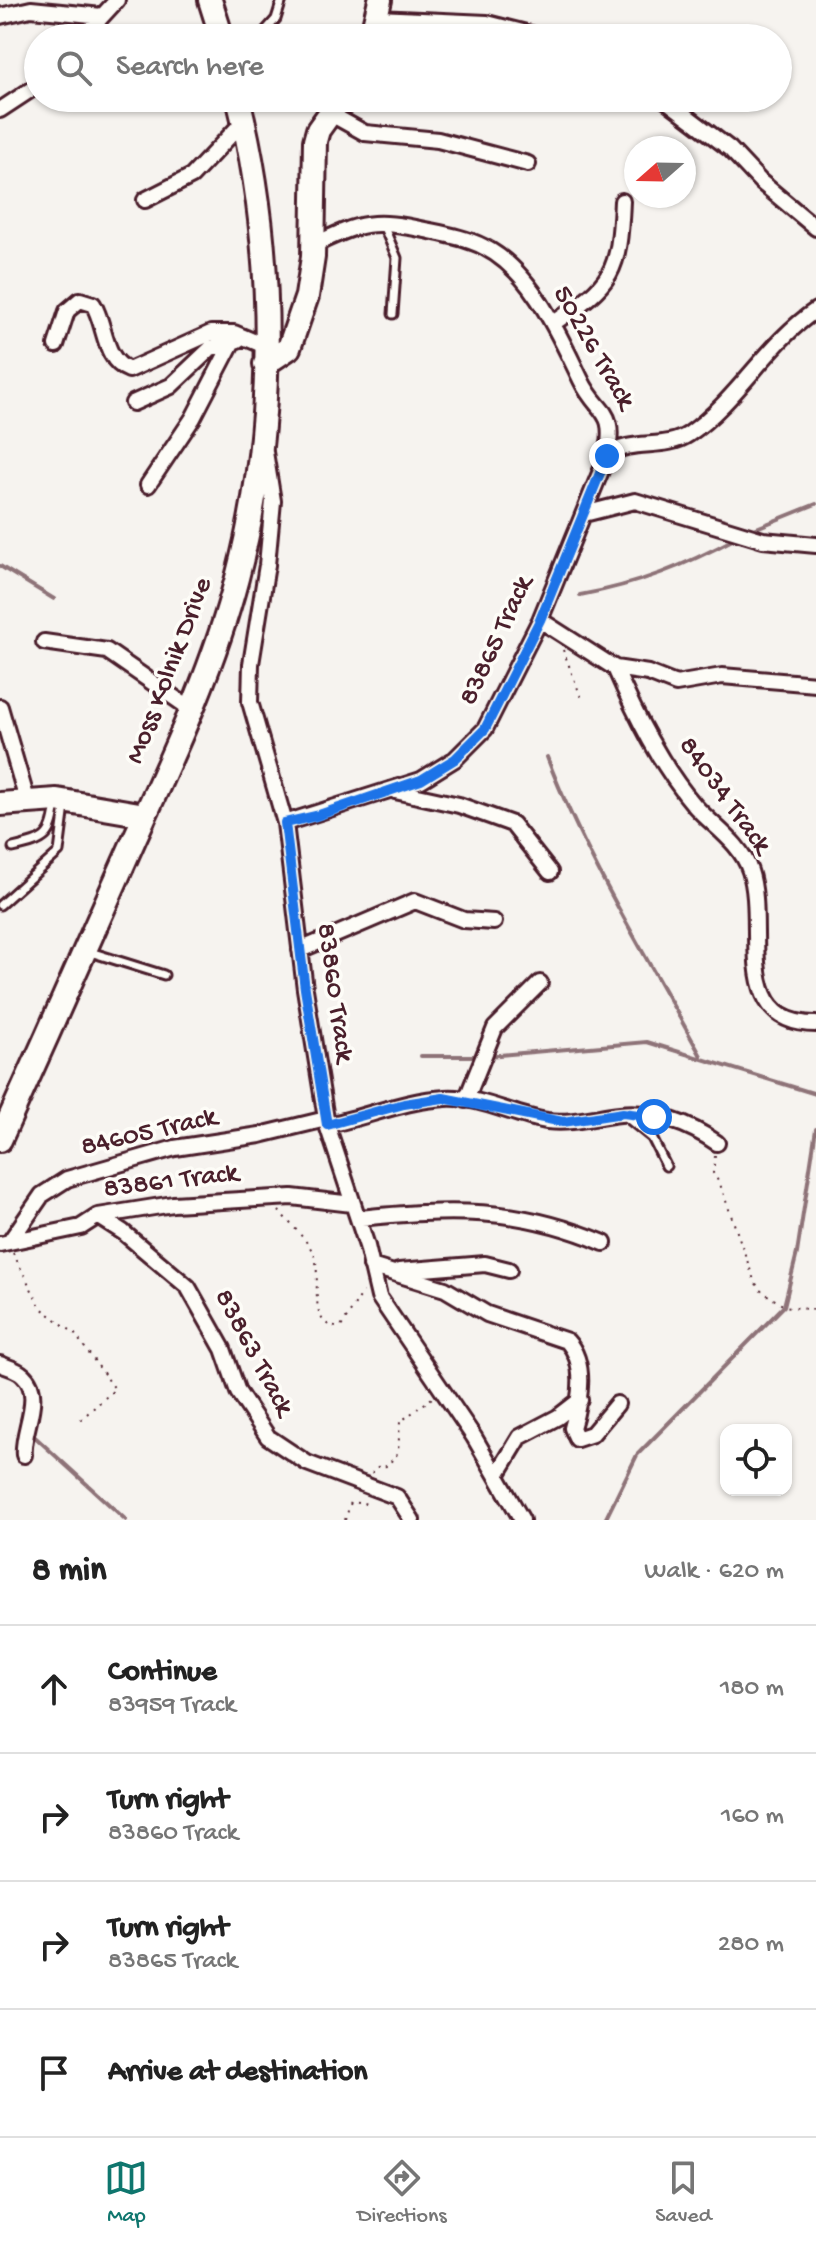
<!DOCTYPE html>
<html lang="en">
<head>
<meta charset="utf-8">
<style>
  :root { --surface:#fff; --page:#f6f6f6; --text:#222; --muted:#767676; --line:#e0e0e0; --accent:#0f766e }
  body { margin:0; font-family:"Gochi Hand",sans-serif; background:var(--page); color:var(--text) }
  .controls { position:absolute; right:24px; bottom:24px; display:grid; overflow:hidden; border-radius:16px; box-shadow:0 2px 6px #0004 }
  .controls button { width:72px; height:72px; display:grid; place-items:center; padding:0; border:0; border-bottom:2px solid var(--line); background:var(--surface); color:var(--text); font:40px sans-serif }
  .compass { position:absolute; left:624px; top:136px; width:72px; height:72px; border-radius:50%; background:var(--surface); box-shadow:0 2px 6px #0004; rotate:250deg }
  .stop { position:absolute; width:24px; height:24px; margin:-18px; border:6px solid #1a73e8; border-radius:50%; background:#fff }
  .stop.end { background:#1a73e8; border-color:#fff; box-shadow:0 2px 8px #0008 }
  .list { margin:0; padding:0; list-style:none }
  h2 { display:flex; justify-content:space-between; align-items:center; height:104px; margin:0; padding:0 32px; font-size:34px }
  h2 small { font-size:26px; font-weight:400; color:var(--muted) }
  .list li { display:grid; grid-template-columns:52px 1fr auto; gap:24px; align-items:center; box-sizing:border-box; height:128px; padding:0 32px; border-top:2px solid var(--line) }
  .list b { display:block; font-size:30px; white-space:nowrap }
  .list p { margin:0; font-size:26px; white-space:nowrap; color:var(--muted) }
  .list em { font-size:26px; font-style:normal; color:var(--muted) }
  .icon { flex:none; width:44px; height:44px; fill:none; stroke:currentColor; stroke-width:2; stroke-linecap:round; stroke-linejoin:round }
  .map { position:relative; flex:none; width:816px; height:1520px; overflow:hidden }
  .search { position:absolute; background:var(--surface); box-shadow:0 2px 6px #0004; left:24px; right:24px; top:24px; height:88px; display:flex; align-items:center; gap:20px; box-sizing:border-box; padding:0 28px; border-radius:44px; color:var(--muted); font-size:30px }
  .sheet { height:616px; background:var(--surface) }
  nav { display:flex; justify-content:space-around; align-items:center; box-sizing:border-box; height:112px; border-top:2px solid var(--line); background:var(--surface); font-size:22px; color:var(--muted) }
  nav a { display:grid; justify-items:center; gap:4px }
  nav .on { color:var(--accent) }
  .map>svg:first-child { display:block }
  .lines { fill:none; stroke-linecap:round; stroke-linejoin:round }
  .stream { stroke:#8e7378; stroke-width:4 }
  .lane-casing { stroke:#4a1f2b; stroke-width:13 }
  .street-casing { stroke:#4a1f2b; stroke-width:20 }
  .secondary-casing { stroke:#4a1f2b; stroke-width:28 }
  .path { stroke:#4a1f2b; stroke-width:2; stroke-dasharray:2 6; stroke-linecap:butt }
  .lane { stroke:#fdfcf7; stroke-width:7 }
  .street { stroke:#fdfcf7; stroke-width:14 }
  .secondary { stroke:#fdfcf7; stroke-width:22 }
  .route { stroke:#1a73e8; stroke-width:10 }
  .labels { text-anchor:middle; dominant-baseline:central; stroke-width:7; stroke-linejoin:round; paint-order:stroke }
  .street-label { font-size:28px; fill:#4a1f2b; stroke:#fdfcf7 }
</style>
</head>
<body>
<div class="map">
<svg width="816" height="1520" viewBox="0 0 816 1520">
  <rect width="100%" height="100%" fill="#f6f3ef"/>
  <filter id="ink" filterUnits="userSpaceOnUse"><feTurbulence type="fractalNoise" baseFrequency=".0125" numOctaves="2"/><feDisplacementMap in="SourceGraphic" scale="16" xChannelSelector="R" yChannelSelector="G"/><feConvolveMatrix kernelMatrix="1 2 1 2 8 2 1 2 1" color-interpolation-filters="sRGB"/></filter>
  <g filter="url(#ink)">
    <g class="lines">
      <!-- stream -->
      <path class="stream" d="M749,531L816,504
        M0,566L54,599
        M580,595C640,584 684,566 738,537
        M547,757C587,862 647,957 701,1056
        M421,1056H479
        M488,1056L647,1042L816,1094
        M35,1437L126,1520
        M606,1518L637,1455L784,1306L797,1253L816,1129"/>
      <defs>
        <path id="lane" d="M259,38L276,19L282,0
          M383,225L397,258L393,314
          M13,848C47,840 52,838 56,802
          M0,905L59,852L65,806
          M87,951L164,975
          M626,1117L652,1138L666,1166"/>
        <path id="street" d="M0,16L31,9L102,16
          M377,18L487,23L546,38
          M82,38L117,0
          M663,98L730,149L761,182L816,228
          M0,110L38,85
          M329,113L365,133L438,140L528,164
          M145,200L192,176L243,122
          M554,323C613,282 619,274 622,201
          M56,345L67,311L80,300L93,304C106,325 103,360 129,370L211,333H234L265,346
          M133,403L171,386L211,348L238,340
          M265,452L273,501L267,565L251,664L250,702L285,823L305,989L327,1125L367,1246L379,1297L474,1437L522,1520
          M607,456C632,437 664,451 689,434C738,400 767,343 816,310
          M148,485L193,418L233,341
          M584,514L635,501L763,540L816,545
          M540,620L615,668L648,673L676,684L722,676L816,684
          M44,642L107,651L192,710
          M615,668C636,716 661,766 695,806C714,827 741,843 750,871C768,924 730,1024 816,1024
          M0,707L27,800
          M395,791L459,805L512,824L550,872
          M285,823L421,780L455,759L485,729L540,620L607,456C617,407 598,416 581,380C559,335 532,271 484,247C467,238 444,234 425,230C374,219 360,222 314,245
          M300,950L415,901L464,920L494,922
          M466,1100L495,1028L540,983
          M327,1125C367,1117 405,1100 446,1098C479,1096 514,1116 547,1121C572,1124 594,1117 620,1114C653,1110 690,1124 717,1143
          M98,1216L123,1232L188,1287L223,1349L238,1392L268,1437L307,1463L397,1497L412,1520
          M358,1218C449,1209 517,1206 604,1243
          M11,1240L42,1195L67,1179L175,1148L260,1135L326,1119
          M0,1244L81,1227L98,1216L173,1204L292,1197L352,1204
          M371,1266L445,1289L487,1314L567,1341C588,1364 580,1402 572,1428L577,1439L592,1434L617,1404
          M399,1271L485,1264L509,1270
          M0,1364C7,1367 17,1369 23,1375C45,1395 21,1431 24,1455
          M497,1475L520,1437L558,1417L580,1400"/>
        <path id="secondary" d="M210,0L222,38
          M371,38L380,0
          M265,364L289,348L307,296L313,257L315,141L318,130L341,98
          M0,804L57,800L145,815
          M0,1140C45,1041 89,941 133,842C172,756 213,670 237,578C277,425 276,251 238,98"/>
      </defs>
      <!-- lane casing -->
      <use href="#lane" class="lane-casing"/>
      <!-- street casing -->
      <use href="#street" class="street-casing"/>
      <!-- secondary casing -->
      <use href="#secondary" class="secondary-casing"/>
      <!-- path -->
      <path class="path" d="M563,650L581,697
        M715,1156L713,1173L720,1184L754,1280L760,1290L784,1306L816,1310
        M279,1211C289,1223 308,1240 314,1255C323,1275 304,1329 341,1327L363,1292
        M13,1253L41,1308L74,1333L115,1389L79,1421
        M372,1473L376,1467L387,1466L398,1453L400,1422L432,1398
        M345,1520L351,1502L364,1504L366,1500"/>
      <!-- lane -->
      <use href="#lane" class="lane"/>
      <!-- street -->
      <use href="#street" class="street"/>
      <!-- secondary -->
      <use href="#secondary" class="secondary"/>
    </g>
  </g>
  <g class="lines" filter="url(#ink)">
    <!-- route -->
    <path class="route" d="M607,456L540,620L485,729L455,759L421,780L316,816L285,823L305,989L327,1125L404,1104L443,1098L563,1122L623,1113L654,1117"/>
  </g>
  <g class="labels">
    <!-- street labels -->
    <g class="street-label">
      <text transform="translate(593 348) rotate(60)">50226 Track</text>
      <text transform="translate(497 641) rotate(-65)">83865 Track</text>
      <text transform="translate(170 671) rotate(-69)">Moss Kolnik Drive</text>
      <text transform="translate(724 796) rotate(54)">84034 Track</text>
      <text transform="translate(334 993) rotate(82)">83860 Track</text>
      <text transform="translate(149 1133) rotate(-13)">84605 Track</text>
      <text transform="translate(171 1182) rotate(-7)">83861 Track</text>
      <text transform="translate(253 1353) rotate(62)">83863 Track</text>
    </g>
  </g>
</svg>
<div class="controls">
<button><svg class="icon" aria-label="locate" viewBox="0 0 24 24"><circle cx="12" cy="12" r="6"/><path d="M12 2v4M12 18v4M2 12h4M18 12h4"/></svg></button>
</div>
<svg class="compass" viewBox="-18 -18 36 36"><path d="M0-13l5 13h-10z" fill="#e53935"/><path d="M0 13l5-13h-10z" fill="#767676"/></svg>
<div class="stop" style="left:654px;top:1117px"></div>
<div class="stop end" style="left:607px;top:456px"></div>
<div class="search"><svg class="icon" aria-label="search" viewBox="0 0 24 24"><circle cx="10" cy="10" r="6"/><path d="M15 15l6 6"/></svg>Search here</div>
</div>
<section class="sheet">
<h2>8 min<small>Walk · 620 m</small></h2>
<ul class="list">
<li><svg class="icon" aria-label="ahead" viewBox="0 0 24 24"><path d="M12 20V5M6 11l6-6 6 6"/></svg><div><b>Continue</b><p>83959 Track</p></div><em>180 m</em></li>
<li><svg class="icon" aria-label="right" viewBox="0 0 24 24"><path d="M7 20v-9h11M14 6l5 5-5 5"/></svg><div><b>Turn right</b><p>83860 Track</p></div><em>160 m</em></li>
<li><svg class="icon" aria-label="right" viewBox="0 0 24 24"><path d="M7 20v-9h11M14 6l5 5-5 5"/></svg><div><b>Turn right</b><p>83865 Track</p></div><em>280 m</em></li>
<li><svg class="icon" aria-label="arrive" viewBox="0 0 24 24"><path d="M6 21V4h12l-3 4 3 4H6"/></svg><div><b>Arrive at destination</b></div></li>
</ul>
</section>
<nav>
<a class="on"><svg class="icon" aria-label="map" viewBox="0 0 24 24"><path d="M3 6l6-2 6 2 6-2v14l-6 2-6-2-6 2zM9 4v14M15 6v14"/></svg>Map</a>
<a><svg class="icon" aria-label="directions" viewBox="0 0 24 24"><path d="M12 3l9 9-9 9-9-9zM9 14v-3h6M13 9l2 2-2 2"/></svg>Directions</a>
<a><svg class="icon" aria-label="saved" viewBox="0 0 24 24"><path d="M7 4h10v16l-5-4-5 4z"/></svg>Saved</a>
</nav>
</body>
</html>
